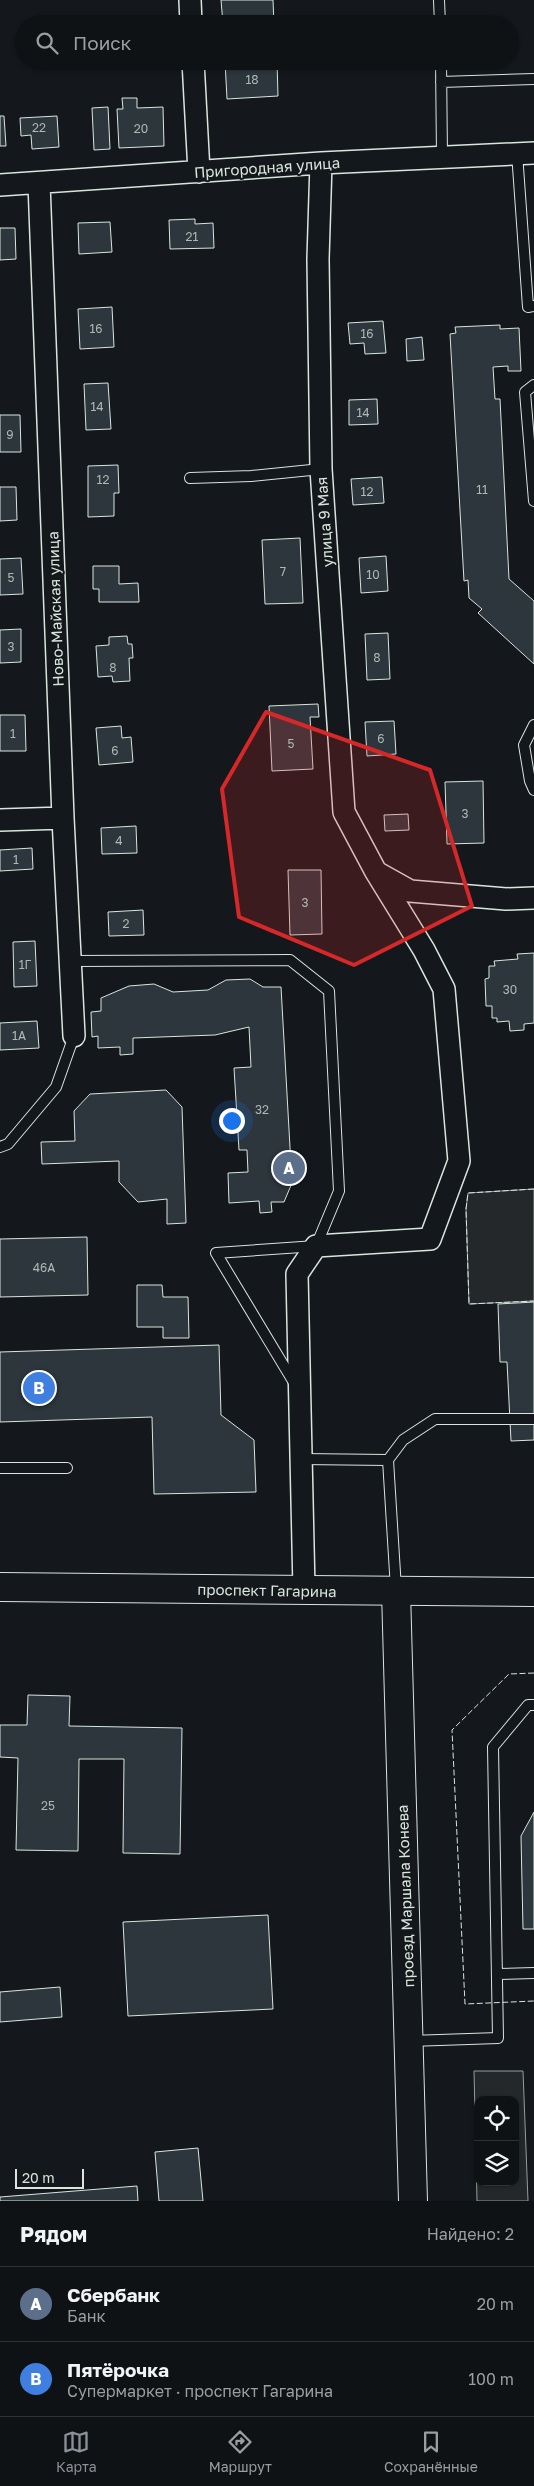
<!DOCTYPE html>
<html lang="ru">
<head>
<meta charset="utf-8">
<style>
  :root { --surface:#0f1215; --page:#1d2022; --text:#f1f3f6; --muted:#9b9ea0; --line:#2f3234; --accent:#8c9099 }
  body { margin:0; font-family:"Golos Text",sans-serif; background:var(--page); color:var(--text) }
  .controls { position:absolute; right:15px; bottom:15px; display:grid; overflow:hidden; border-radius:10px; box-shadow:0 1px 4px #0004 }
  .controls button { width:45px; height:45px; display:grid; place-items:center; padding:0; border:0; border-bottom:1px solid var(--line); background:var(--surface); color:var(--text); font:25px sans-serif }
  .scale { position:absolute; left:15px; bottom:12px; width:69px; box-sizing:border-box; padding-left:5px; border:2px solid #d8e6dc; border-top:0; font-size:14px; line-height:18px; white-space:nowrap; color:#d8e6dc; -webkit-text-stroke:4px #14181c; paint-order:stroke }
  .you { position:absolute; left:231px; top:1120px; width:18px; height:18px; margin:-12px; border:4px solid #fff; border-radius:50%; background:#1a73e8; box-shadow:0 0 0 8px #1a73e833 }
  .badge { display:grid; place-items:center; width:32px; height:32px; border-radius:50%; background:var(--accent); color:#fff; font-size:16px; font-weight:700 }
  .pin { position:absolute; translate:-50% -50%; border:2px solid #fff; box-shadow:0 1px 5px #0006 }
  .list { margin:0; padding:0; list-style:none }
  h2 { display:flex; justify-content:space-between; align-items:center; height:65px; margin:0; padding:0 20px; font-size:21px }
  h2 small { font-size:16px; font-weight:400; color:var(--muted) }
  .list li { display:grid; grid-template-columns:32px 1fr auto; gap:15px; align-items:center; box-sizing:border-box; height:75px; padding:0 20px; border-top:1px solid var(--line) }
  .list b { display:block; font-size:19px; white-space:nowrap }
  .list p { margin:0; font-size:16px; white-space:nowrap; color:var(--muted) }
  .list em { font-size:16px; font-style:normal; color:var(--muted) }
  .icon { flex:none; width:28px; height:28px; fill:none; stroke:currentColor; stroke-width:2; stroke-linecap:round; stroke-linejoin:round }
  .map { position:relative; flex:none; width:534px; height:2201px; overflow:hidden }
  .search { position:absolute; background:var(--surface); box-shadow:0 1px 4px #0004; left:15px; right:15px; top:15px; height:55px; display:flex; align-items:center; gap:12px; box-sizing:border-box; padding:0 18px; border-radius:28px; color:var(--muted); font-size:19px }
  .sheet { height:215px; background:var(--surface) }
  nav { display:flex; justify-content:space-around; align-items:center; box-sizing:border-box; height:70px; border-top:1px solid var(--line); background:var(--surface); font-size:14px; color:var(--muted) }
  nav a { display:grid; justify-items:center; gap:2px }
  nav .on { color:var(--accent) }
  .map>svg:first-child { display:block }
  .parking { fill:#24282b; stroke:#939e99; fill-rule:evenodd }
  .building { fill:#2c363c; stroke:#d8e6dc }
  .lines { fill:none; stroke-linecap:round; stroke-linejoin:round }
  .lane-casing { stroke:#d8e6dc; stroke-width:12 }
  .street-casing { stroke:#d8e6dc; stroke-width:24 }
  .secondary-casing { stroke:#d8e6dc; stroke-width:30 }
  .primary-casing { stroke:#d8e6dc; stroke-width:30 }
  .lane { stroke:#14181c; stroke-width:10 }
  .street { stroke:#14181c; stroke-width:21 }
  .secondary { stroke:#14181c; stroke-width:28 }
  .primary { stroke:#14181c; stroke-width:28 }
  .fence { stroke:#d8e6dc; stroke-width:1; stroke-dasharray:6 2.5; stroke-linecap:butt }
  .marked { fill:#d62828; fill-opacity:0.2; stroke:#d62828; stroke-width:4; stroke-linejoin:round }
  .labels { text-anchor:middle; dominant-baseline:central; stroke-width:4; stroke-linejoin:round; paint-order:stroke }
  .number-label { font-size:12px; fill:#adbab4 }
  .street-label { font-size:15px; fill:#d8e6dc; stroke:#14181c }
</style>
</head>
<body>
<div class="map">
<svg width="534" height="2201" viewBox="0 0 534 2201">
  <rect width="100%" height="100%" fill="#14181c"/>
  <!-- parking -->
  <path class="parking" d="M534,1189V1301L469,1304L466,1209L468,1193Z
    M474,2071H523L528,2201H477ZM478,2100H515V2182H478Z"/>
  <!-- building -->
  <path class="building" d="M221,0H273L274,24H223Z
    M225,61H277L278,96L227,99Z
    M122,98H137V108L163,107L164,146L119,148L117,109H123Z
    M108,107L110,149L94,150L92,108Z
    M0,116H4L6,146H0Z
    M57,116L59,147L32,149L31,135L21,136L20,118Z
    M195,219V224L213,223L214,248L170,249L169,220Z
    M110,222L112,252L79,254L78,223Z
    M0,228H15L16,259L0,260Z
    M112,307L114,347L80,349L78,309Z
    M383,321L386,353L365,354L364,343L350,344L348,323Z
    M500,325V329L519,328L521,371H508V366L493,367L495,399H500L509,579L534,601V664L478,613L482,609L469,598L468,580L464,581L450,334L456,333L455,327Z
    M422,337L424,360L407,361L406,339Z
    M108,383L111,429L86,430L84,384Z
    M377,399L378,424L349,425V400Z
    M0,415H20L21,452H0Z
    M118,465L119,493H114V516L88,517V466Z
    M382,477L384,503L353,505L351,479Z
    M0,487H16L17,520L0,521Z
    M300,538L303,603L265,604L262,540Z
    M386,556L388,591L361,593L359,558Z
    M21,558L23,594L0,595V559Z
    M93,566H119V584L138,583L139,602H99V589H93Z
    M21,629V662L0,663V630Z
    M388,633L390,679L367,680L365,634Z
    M127,636L128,644H132L133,658H129L130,681L113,682L112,676L98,677L96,646L109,645V637Z
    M318,704L319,717H310L313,769L272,771L269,706Z
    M0,715H25L26,751H0Z
    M394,721L396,754L367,756L365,722Z
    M121,726L122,738L131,737L133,762L99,765L96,728Z
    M483,781L484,843L447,844L445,782Z
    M408,814L409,830L385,831L384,815Z
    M136,826L137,853L102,854L101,828Z
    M32,848L33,869L0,871V850Z
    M288,870H321L322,934L290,935Z
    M143,910L144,935L109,936L108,912Z
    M35,941L37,986L14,987L13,942Z
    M534,953V1023L524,1024V1030L510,1031L509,1021L497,1022V1018H492V1006H486L485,979L489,978V966H495L494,961L518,959L517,954Z
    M250,979L263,987H281L292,1183L284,1202H271L272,1212L260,1213L259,1201L229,1203L228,1173L248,1172L247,1150H239L234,1068L251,1067L249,1027L215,1035L133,1038V1054L120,1055V1047L98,1048V1036L92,1037L91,1012L101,1011V998L129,986L154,984L173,992L208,990L226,980Z
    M37,1021L39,1048L0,1050V1023Z
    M166,1090L182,1107L186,1223L167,1224V1199L138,1202L119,1182V1161L42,1164L41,1142L75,1141L74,1111L90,1094Z
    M87,1237L88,1295L0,1297V1239Z
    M137,1285H162L163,1297H188L189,1338H163V1327H137Z
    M534,1302V1440L511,1441L507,1362H500L498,1304Z
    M219,1345L221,1415L254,1440L256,1492L154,1494L152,1417L0,1422V1352Z
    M28,1695L70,1696L69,1726L182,1728L180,1854L123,1853L124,1759H79L78,1851L16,1850L18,1758L0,1757V1725H27Z
    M534,1812V1929H523L521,1836Z
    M268,1915L273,2009L128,2016L123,1922Z
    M60,1987L62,2017L0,2022V1992Z
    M198,2148L203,2201H159L155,2152Z
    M137,2186L138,2201H0V2197Z"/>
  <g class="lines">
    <defs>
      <path id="lane" d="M439,0L440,24
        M441,61L442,157
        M441,82L534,79
        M517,153L528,307L534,306
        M534,385L525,392L534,501
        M190,478L251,476L321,469
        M534,725L524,745L530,781L534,790
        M71,961L290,960L329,991L339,1191L316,1246L216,1253L296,1386
        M0,1147L8,1144L56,1087L74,1036
        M301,1459L388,1460
        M0,1468H67
        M396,1589L388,1460L403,1440L435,1419H534
        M497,1974L534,1973
        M410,2041L498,2038L493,1747L528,1705H534"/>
      <path id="street" d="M190,0L191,24
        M193,61L199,172
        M39,183L63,818L74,1036
        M0,185L321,163L534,153
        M0,820L63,818
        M376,872L410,891L506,899L534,898
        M304,1590L297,1274L316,1246L430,1239L459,1161L444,989L424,950L376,872L344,812L321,469L318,259L321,163"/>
      <path id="secondary" d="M396,1591L413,2201"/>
      <path id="primary" d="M0,1587L534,1592"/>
    </defs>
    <!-- lane casing -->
    <use href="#lane" class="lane-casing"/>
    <!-- street casing -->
    <use href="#street" class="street-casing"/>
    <!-- secondary casing -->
    <use href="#secondary" class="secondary-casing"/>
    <!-- primary casing -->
    <use href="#primary" class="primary-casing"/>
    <!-- lane -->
    <use href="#lane" class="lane"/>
    <!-- street -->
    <use href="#street" class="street"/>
    <!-- secondary -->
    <use href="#secondary" class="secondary"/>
    <!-- primary -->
    <use href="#primary" class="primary"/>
    <!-- fence -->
    <path class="fence" d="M534,1189L468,1193L466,1209L469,1304L534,1301
      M534,1673L509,1674L452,1730L465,2004L534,2001"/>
  </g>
  <!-- marked area -->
  <path class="marked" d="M266,712L430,770L472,906L354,965L239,917L222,789Z"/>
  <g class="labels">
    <!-- number labels -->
    <g class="number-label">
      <text x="252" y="79">18</text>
      <text x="39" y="127">22</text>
      <text x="141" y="128">20</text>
      <text x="192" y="236">21</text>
      <text x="96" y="328">16</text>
      <text x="367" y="333">16</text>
      <text x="97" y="406">14</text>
      <text x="363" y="412">14</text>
      <text x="10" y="434">9</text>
      <text x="103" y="479">12</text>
      <text x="482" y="489">11</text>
      <text x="367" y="491">12</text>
      <text x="283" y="571">7</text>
      <text x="373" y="574">10</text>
      <text x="11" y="577">5</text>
      <text x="11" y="646">3</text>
      <text x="377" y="657">8</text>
      <text x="113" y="667">8</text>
      <text x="13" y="733">1</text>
      <text x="381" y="738">6</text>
      <text x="291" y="743">5</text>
      <text x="115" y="750">6</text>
      <text x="465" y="813">3</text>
      <text x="119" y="840">4</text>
      <text x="16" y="859">1</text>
      <text x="305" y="902">3</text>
      <text x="126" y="923">2</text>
      <text x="25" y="964">1Г</text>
      <text x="510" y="989">30</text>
      <text x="19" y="1035">1А</text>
      <text x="262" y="1109">32</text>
      <text x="44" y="1267">46А</text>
      <text x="48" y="1805">25</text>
    </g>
    <!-- street labels -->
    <g class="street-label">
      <text transform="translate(267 167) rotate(-4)">Пригородная улица</text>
      <text transform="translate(324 522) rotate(-94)">улица 9 Мая</text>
      <text transform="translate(55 609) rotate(-92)">Ново-Майская улица</text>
      <text transform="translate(267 1590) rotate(1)">проспект Гагарина</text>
      <text transform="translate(405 1896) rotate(-92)">проезд Маршала Конева</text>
    </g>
  </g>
</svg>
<div class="controls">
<button><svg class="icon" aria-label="locate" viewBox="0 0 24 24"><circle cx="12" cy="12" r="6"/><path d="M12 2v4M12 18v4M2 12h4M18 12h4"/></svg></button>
<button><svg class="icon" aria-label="layers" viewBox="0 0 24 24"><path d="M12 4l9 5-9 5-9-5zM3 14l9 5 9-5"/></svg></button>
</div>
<div class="scale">20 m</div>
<div class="you"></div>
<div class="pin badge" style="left:289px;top:1168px;background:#5c6f8a">A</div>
<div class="pin badge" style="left:39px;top:1388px;background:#3f7fe0">B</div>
<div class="search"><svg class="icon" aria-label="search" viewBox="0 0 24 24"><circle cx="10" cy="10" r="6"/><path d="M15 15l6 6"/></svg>Поиск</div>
</div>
<section class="sheet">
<h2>Рядом<small>Найдено: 2</small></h2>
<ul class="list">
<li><span class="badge" style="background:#5c6f8a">A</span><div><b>Сбербанк</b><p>Банк</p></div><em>20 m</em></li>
<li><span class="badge" style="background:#3f7fe0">B</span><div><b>Пятёрочка</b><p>Супермаркет · проспект Гагарина</p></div><em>100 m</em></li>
</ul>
</section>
<nav>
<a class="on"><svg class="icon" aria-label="map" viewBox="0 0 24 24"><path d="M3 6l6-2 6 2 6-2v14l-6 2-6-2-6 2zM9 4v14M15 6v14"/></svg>Карта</a>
<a><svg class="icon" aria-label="directions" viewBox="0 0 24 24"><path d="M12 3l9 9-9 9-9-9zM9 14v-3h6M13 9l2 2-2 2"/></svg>Маршрут</a>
<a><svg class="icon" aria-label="saved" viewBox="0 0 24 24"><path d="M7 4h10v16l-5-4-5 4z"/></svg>Сохранённые</a>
</nav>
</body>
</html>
